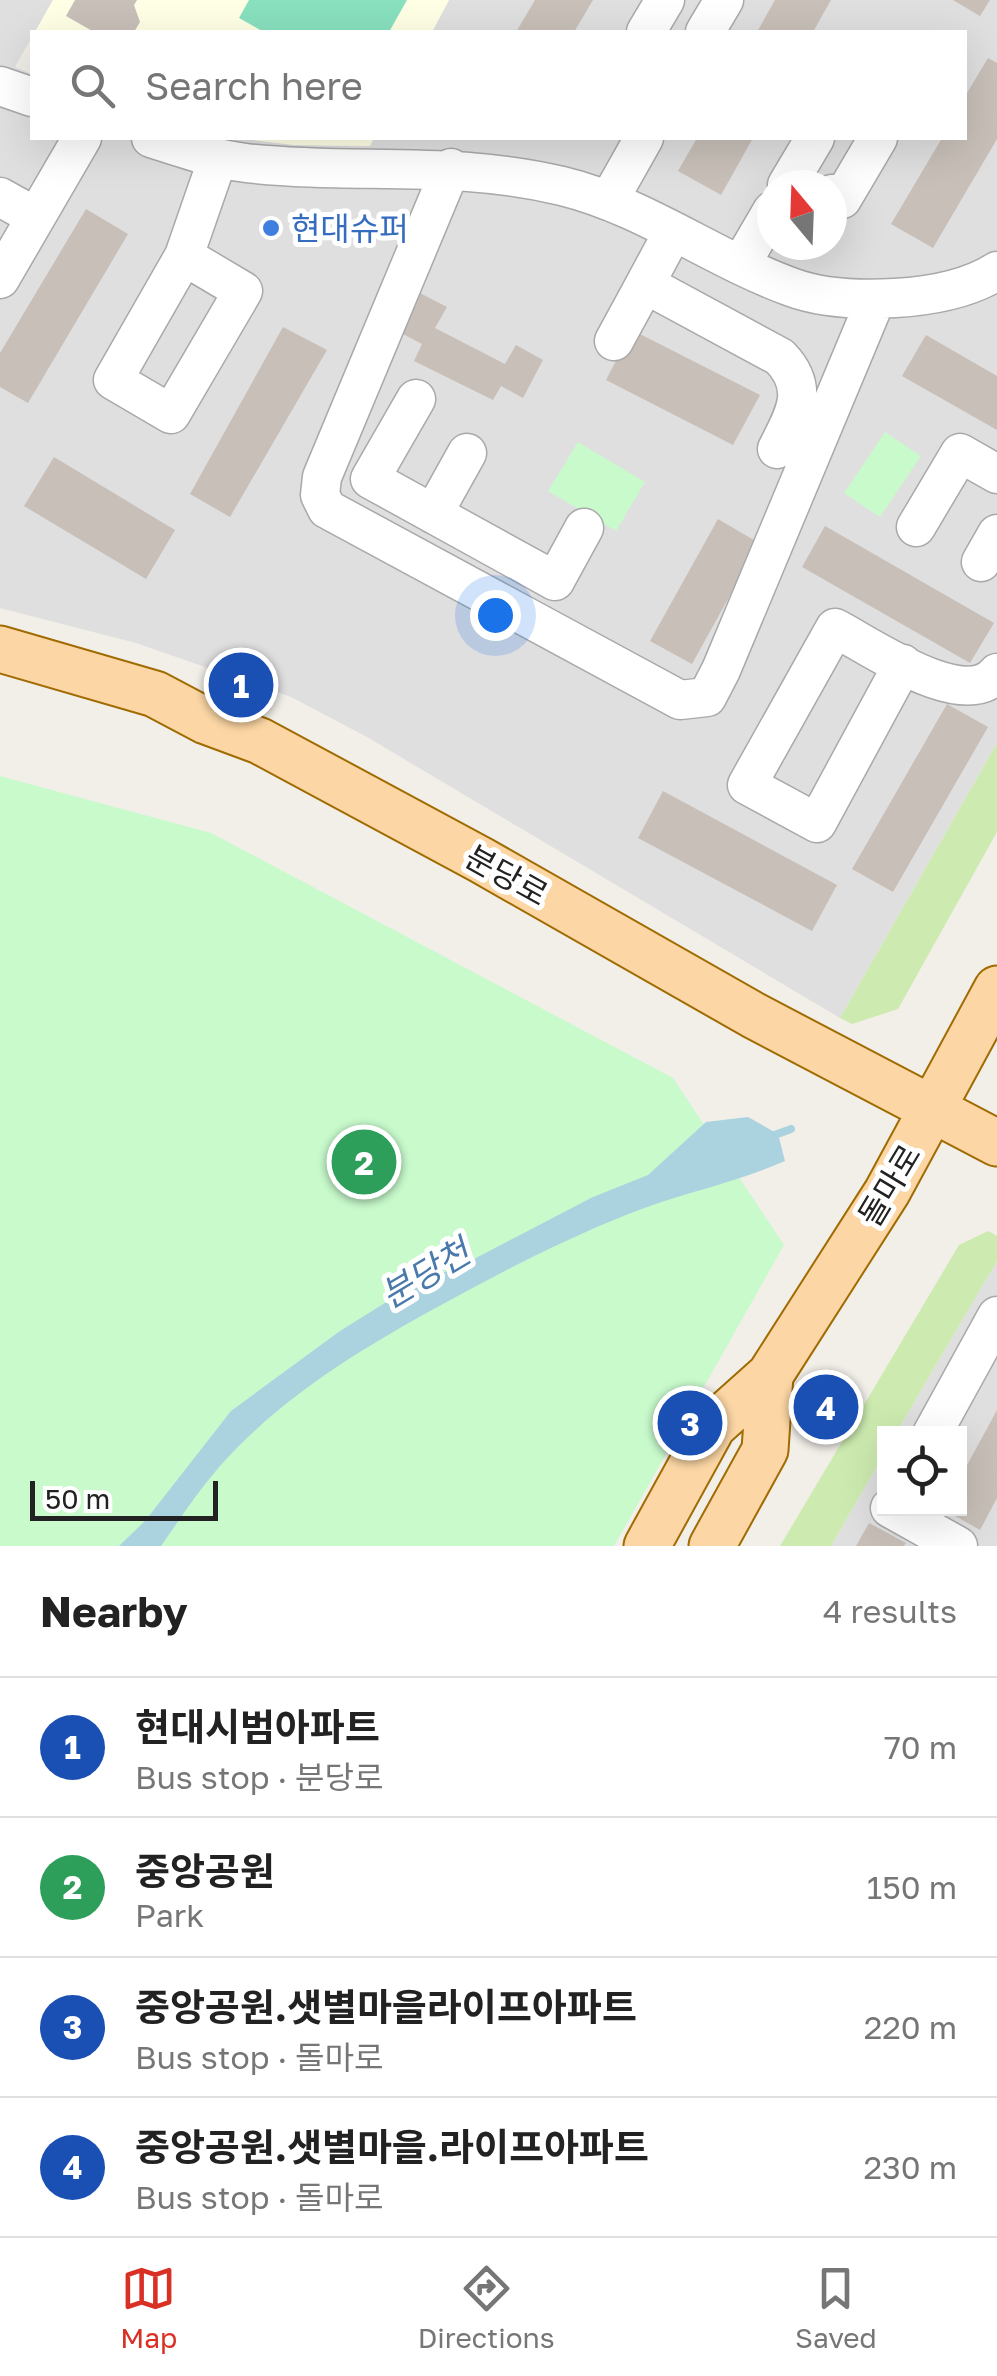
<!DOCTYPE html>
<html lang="en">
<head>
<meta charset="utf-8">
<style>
  :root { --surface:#fff; --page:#f6f6f6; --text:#222; --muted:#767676; --line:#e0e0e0; --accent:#d93025 }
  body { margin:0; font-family:"Golos Text","Noto Sans KR",sans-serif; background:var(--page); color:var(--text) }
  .controls { position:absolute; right:30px; bottom:30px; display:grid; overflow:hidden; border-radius:0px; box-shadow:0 10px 40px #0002 }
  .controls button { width:90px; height:90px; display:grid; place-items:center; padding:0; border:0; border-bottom:2px solid var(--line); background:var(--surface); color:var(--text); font:50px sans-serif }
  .compass { position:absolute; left:757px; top:170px; width:90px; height:90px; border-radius:50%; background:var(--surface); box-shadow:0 10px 40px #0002; rotate:341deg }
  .scale { position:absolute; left:30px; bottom:25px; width:188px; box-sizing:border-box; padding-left:10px; border:5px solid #222; border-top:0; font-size:28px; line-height:35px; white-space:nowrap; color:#222; -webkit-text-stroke:8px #fff; paint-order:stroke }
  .you { position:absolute; left:495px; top:615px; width:35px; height:35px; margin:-25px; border:8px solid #fff; border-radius:50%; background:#1a73e8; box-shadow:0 0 0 15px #1a73e833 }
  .badge { display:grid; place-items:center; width:65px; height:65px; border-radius:50%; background:var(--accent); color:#fff; font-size:32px; font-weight:700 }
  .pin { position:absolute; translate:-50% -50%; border:5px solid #fff; box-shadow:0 2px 10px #0006 }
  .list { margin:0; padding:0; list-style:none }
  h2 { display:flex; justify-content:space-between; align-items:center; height:130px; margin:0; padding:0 40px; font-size:42px }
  h2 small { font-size:32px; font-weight:400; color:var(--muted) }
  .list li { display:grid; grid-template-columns:65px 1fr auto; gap:30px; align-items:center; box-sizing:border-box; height:140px; padding:0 40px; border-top:2px solid var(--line) }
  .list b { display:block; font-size:38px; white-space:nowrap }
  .list p { margin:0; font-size:32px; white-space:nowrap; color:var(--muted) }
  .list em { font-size:32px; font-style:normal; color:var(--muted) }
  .icon { flex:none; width:55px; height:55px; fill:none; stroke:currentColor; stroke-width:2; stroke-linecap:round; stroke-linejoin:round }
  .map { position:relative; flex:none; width:997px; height:1546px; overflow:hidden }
  .search { position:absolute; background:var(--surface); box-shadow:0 10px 40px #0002; left:30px; right:30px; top:30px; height:110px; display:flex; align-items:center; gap:25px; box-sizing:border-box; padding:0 35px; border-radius:0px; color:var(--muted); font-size:38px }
  .sheet { height:690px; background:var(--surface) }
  nav { display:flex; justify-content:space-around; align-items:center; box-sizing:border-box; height:140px; border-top:2px solid var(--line); background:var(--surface); font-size:28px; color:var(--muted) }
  nav a { display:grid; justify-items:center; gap:5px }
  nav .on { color:var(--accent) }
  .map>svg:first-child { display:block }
  .residential { fill:#e0dfdf; fill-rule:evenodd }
  .education { fill:#ffffe5 }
  .grass { fill:#cdebb0 }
  .park { fill:#c8facc }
  .pitch { fill:#88e0be }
  .water { fill:#aad3df }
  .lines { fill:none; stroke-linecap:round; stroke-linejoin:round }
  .stream { stroke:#aad3df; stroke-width:8 }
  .building { fill:#c7bfb8 }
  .minor-casing { stroke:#a9a9a9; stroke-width:41 }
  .major-casing { stroke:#a06b00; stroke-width:49 }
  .minor { stroke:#fff; stroke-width:38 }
  .major { stroke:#fcd6a4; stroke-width:45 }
  .shop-dot { fill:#3f7fe0; stroke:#fff; stroke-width:4 }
  .labels { text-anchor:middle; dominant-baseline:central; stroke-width:10; stroke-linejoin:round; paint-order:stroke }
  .shop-label { font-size:32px; fill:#366cbe; stroke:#fff; text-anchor:start }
  .street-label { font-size:32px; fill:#222; stroke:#fff }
  .water-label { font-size:35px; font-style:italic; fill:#4a7aab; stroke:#fff }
</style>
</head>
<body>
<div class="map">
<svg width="997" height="1546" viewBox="0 0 997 1546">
  <rect width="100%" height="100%" fill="#f2efe9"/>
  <!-- residential -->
  <path class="residential" d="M0,0H53L15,67L32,74V138H236L295,145L369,146L374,138H964V32H432L449,0H997V743L840,1018L367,737L291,697L136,643L0,608ZM772,185H832V245H772Z
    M997,1261V1546H831L884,1454V1508H960V1434L896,1433Z"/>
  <!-- education -->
  <path class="education" d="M53,0H449L432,32H35Z
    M236,138H374L370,146L295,145Z"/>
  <!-- grass -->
  <path class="grass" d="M997,743V832L898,1009L852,1024L840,1018Z
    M988,1231L997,1236V1261L896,1433L884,1434V1454L831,1546H780L959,1245Z"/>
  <!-- park -->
  <path class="park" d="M885,432L921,456L880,517L844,493Z
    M578,442L645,482L616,531L548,491Z
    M0,776L211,833L673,1078L784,1245L614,1546H0Z"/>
  <!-- pitch -->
  <path class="pitch" d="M249,0H407L389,32H264L239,18Z"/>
  <!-- water -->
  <path class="water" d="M748,1117L778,1134L785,1161C733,1184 678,1194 626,1215C566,1239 511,1267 454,1298C369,1344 285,1393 220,1466C198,1491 180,1519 161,1546H119L145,1521L231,1411L340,1331L412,1286L472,1260L593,1197L648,1175L706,1122Z"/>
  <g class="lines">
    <!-- stream -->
    <path class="stream" d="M772,1136L791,1129"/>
  </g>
  <!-- building -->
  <path class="building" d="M75,0H137L134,5L140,22L134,32H94L66,16Z
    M535,0H593L574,32H516Z
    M775,0H831L813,32H757Z
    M953,0H990L980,16Z
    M988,58L997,63V139L933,248L891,224L942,138H964V98Z
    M697,138H753L721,195L678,171Z
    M86,209L128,234L28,403L0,387V353Z
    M420,293L447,307L435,328L505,364L516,345L543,360L523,398L501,386L493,400L414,361L422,344L399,332Z
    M283,327L327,350L230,517L190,494Z
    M632,330L760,395L733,445L606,380Z
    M926,335L997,376V430L902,376Z
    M54,457L175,530L146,579L24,506Z
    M718,519L759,543L692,664L650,641Z
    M825,526L994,623L970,663L802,567Z
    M947,704L988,727L893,892L852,869Z
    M663,791L837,885L812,931L638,838Z
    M997,1410V1498L980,1530L941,1508H960V1478Z
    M869,1523L906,1543L904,1546H856Z"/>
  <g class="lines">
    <defs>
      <path id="minor" d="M646,32L665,0
        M705,32L724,0
        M0,86L32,97
        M151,138C182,148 213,159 246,163C354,175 453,160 562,186C644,206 712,258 791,287C823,299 861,300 895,298C930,296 967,290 997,271
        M451,168L322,477L320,495L327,509L680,700L707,697L721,670L876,299
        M787,185L815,138
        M832,194L842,199L878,138
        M0,197L36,217
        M609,200L644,138
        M673,232L645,284L780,357C811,389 794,415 777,449
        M184,256L243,291L171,414L113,380L184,256L218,158
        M741,264L772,211
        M0,279L82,138
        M614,341L645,284
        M416,399L370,479L555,581L584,528
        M433,514L467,453
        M916,527L960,453L997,474
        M981,562L997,534
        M903,664L817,823L747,785L835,628C870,646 965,713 997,673
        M932,1434L997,1316
        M890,1508L958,1546"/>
      <path id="major" d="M0,649L155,694L206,721L260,741L481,860L753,1015L997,1143
        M647,1546L713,1426L770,1375L887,1192L997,989
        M712,1546L765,1450L770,1375"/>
    </defs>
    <!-- minor casing -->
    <use href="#minor" class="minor-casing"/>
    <!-- major casing -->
    <use href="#major" class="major-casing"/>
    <!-- minor -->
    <use href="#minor" class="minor"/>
    <!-- major -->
    <use href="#major" class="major"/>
  </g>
  <!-- markers -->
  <circle class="shop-dot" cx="271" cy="228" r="10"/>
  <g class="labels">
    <!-- shop labels -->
    <g class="shop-label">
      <text x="291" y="228">현대슈퍼</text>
    </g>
    <!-- street labels -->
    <g class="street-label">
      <text transform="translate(507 875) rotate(29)">분당로</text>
      <text transform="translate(889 1185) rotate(-59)">돌마로</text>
    </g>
    <!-- water labels -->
    <g class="water-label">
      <text transform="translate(425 1273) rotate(-31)">분당천</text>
    </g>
  </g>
</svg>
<div class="controls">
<button><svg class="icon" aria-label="locate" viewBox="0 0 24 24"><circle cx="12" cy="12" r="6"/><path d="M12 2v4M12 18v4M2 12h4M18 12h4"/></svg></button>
</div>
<svg class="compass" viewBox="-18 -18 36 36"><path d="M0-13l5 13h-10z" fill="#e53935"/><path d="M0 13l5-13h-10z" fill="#767676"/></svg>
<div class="scale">50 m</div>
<div class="you"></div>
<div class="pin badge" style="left:241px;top:685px;background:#1a4fb4">1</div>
<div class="pin badge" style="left:364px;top:1162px;background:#2e9e5b">2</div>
<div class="pin badge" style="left:690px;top:1423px;background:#1a4fb4">3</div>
<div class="pin badge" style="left:826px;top:1407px;background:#1a4fb4">4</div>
<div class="search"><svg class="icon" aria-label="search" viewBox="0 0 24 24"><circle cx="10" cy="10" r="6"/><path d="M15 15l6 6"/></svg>Search here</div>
</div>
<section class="sheet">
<h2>Nearby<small>4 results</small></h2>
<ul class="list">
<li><span class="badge" style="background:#1a4fb4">1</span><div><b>현대시범아파트</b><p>Bus stop · 분당로</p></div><em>70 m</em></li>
<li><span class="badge" style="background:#2e9e5b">2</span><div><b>중앙공원</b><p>Park</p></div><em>150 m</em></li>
<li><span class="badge" style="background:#1a4fb4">3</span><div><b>중앙공원.샛별마을라이프아파트</b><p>Bus stop · 돌마로</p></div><em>220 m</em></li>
<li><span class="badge" style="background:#1a4fb4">4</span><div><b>중앙공원.샛별마을.라이프아파트</b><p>Bus stop · 돌마로</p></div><em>230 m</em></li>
</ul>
</section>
<nav>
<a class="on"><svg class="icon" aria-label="map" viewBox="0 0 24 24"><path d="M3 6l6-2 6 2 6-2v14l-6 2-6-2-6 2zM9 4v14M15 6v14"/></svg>Map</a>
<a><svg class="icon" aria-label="directions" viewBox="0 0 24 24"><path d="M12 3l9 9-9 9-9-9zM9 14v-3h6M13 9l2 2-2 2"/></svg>Directions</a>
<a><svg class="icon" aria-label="saved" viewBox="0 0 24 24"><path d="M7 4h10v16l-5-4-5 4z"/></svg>Saved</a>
</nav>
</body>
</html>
